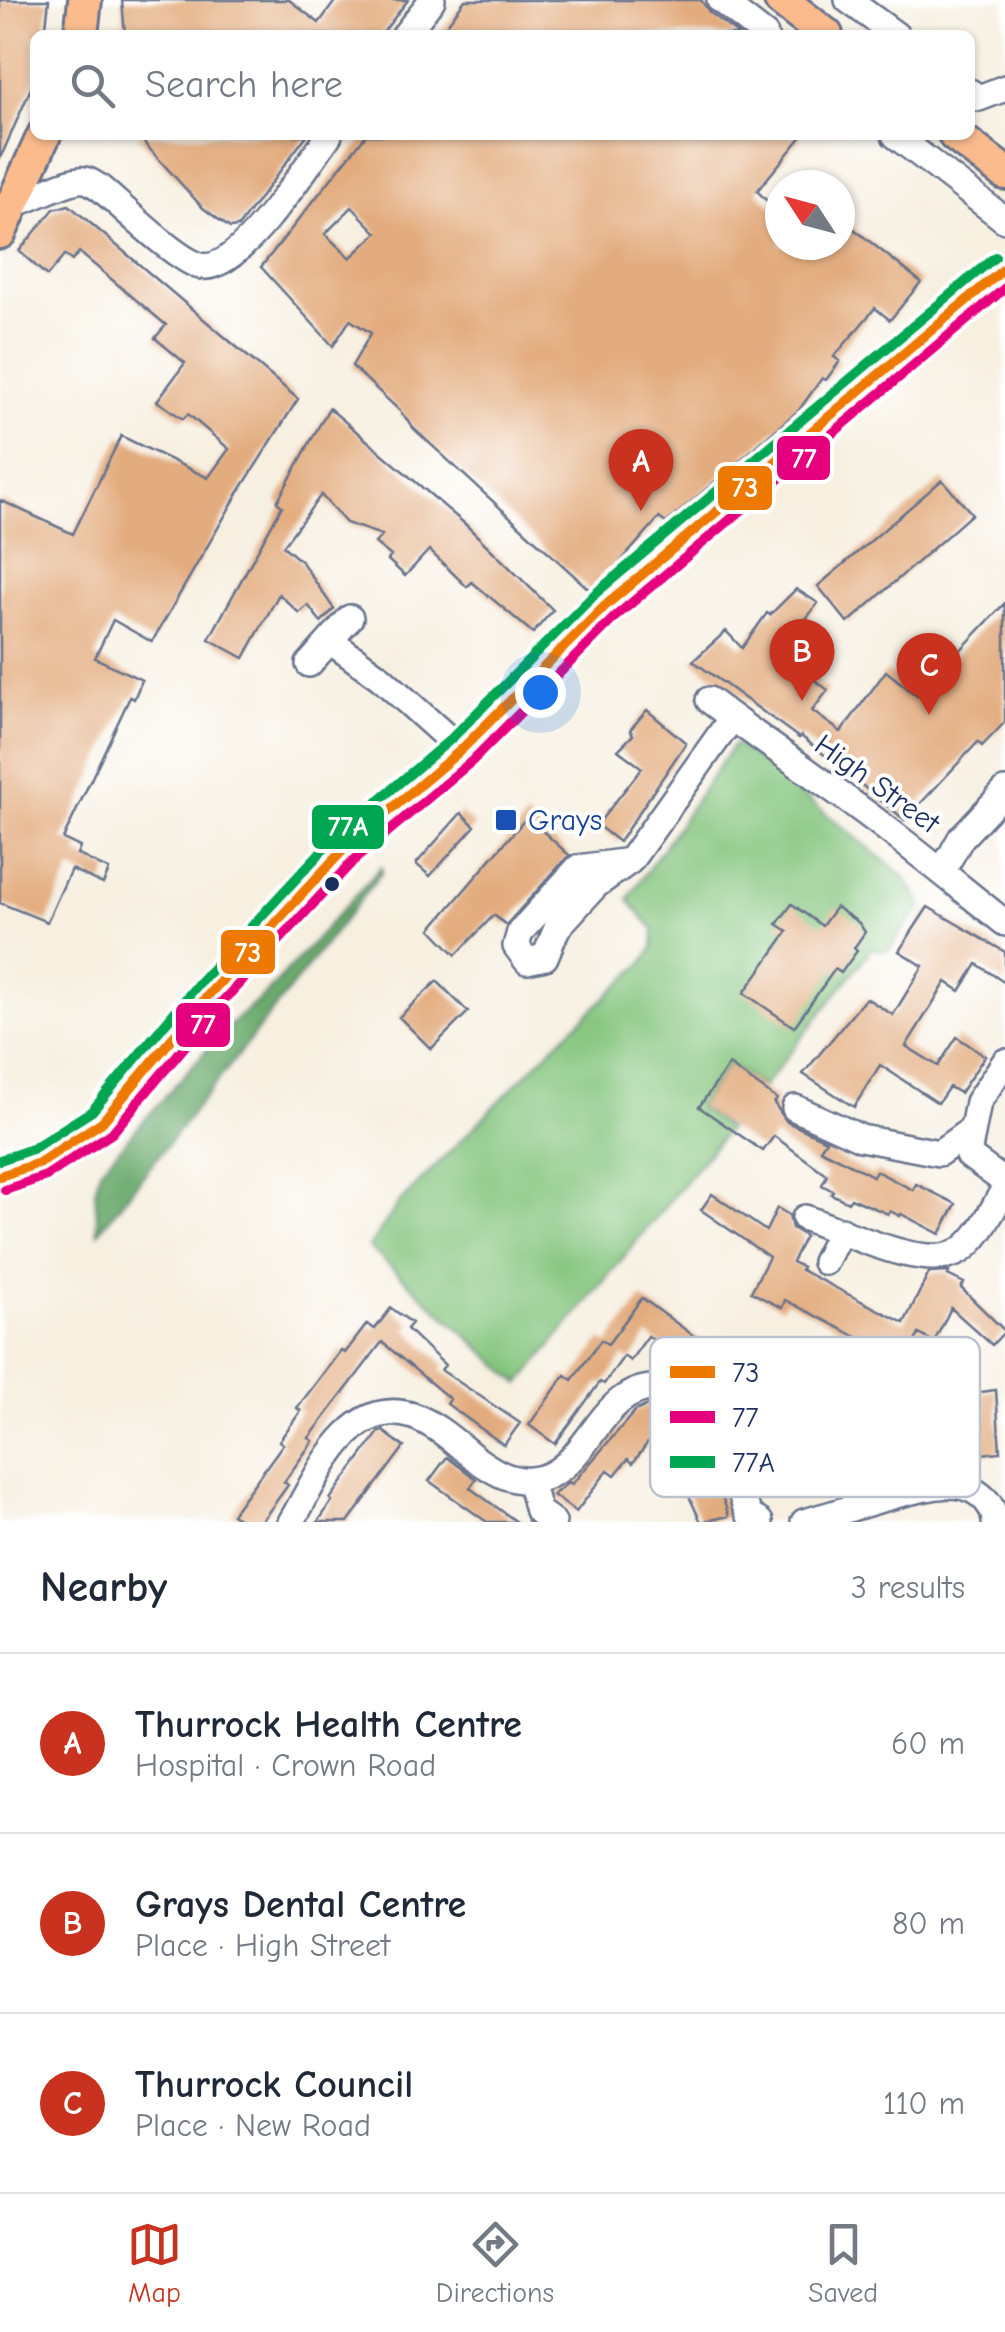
<!DOCTYPE html>
<html lang="en">
<head>
<meta charset="utf-8">
<style>
  :root { --surface:#fff; --page:#f2f2f3; --text:#1f2937; --muted:#747a83; --line:#e0e1e3; --accent:#c8321e }
  body { margin:0; font-family:"Comic Neue",sans-serif; background:var(--page); color:var(--text) }
  .compass { position:absolute; left:765px; top:170px; width:90px; height:90px; border-radius:50%; background:var(--surface); box-shadow:0 2px 8px #0004; rotate:306deg }
  .you { position:absolute; left:540px; top:692px; width:35px; height:35px; margin:-25px; border:8px solid #fff; border-radius:50%; background:#1a73e8; box-shadow:0 0 0 15px #1a73e833 }
  .badge { display:grid; place-items:center; width:65px; height:65px; border-radius:50%; background:var(--accent); color:#fff; font-size:32px; font-weight:700 }
  .pin { position:absolute; translate:-50% -82px; filter:drop-shadow(0 2px 5px #0008) }
  .pin::after { content:''; position:absolute; top:52px; width:35px; height:30px; background:inherit; clip-path:polygon(0 0,100% 0,50% 100%) }
  .list { margin:0; padding:0; list-style:none }
  h2 { display:flex; justify-content:space-between; align-items:center; height:130px; margin:0; padding:0 40px; font-size:42px }
  h2 small { font-size:32px; font-weight:400; color:var(--muted) }
  .list li { display:grid; grid-template-columns:65px 1fr auto; gap:30px; align-items:center; box-sizing:border-box; height:180px; padding:0 40px; border-top:2px solid var(--line) }
  .list b { display:block; font-size:38px; white-space:nowrap }
  .list p { margin:0; font-size:32px; white-space:nowrap; color:var(--muted) }
  .list em { font-size:32px; font-style:normal; color:var(--muted) }
  .icon { flex:none; width:55px; height:55px; fill:none; stroke:currentColor; stroke-width:2; stroke-linecap:round; stroke-linejoin:round }
  .map { position:relative; flex:none; width:1005px; height:1522px; overflow:hidden }
  .search { position:absolute; background:var(--surface); box-shadow:0 2px 8px #0004; left:30px; right:30px; top:30px; height:110px; display:flex; align-items:center; gap:25px; box-sizing:border-box; padding:0 35px; border-radius:15px; color:var(--muted); font-size:38px }
  .sheet { height:670px; background:var(--surface) }
  nav { display:flex; justify-content:space-around; align-items:center; box-sizing:border-box; height:140px; border-top:2px solid var(--line); background:var(--surface); font-size:28px; color:var(--muted) }
  nav a { display:grid; justify-items:center; gap:5px }
  nav .on { color:var(--accent) }
  .map>svg:first-child { display:block }
  .green { fill:#84c57d; stroke:#507a6e; stroke-width:2.5 }
  .forest { fill:#6baa6c; stroke:#436c65; stroke-width:2.5 }
  .building { fill:#e3ac7e; fill-rule:evenodd }
  .lines { fill:none; stroke-linecap:round; stroke-linejoin:round }
  .minor-casing { stroke:#68738c; stroke-width:30 }
  .major-casing { stroke:#68738c; stroke-width:38 }
  .minor { stroke:#fff; stroke-width:25 }
  .major { stroke:#fbbb8d; stroke-width:32 }
  .bus-1-casing { stroke:#fff; stroke-width:18 }
  .bus-2-casing { stroke:#fff; stroke-width:18 }
  .bus-3-casing { stroke:#fff; stroke-width:18 }
  .bus-1 { stroke:#ee7900; stroke-width:10 }
  .bus-2 { stroke:#e5007d; stroke-width:10 }
  .bus-3 { stroke:#00a651; stroke-width:10 }
  .transit-dot { fill:#1a4fb4; stroke:#fff; stroke-width:4 }
  .bus-dot { fill:#1b2f5e; stroke:#fff; stroke-width:4 }
  .labels { text-anchor:middle; dominant-baseline:central; stroke-width:8; stroke-linejoin:round; paint-order:stroke }
  .street-label { font-size:30px; fill:#1b2f5e; stroke:#fff }
  .transit-label { font-size:30px; fill:#164399; stroke:#fff; text-anchor:start }
  .key { fill:#fff; stroke:#bbc1cf; stroke-width:2.5 }
  .key-label { font-size:28px; fill:#1b2f5e }
  .line-badge { stroke:#fff; stroke-width:4 }
  .badge-label { font-size:28px; text-anchor:middle; font-weight:bold; fill:#fff }
</style>
</head>
<body>
<div class="map">
<svg width="1005" height="1522" viewBox="0 0 1005 1522">
  <rect width="100%" height="100%" fill="#fff"/>
  <filter id="ink" filterUnits="userSpaceOnUse"><feTurbulence type="fractalNoise" baseFrequency=".01" numOctaves="2"/><feDisplacementMap in="SourceGraphic" scale="20" xChannelSelector="R" yChannelSelector="G"/><feConvolveMatrix kernelMatrix="1 2 1 2 8 2 1 2 1" color-interpolation-filters="sRGB"/></filter>
  <filter id="wash" filterUnits="userSpaceOnUse"><feTurbulence type="fractalNoise" baseFrequency=".0048" numOctaves="4" result="noise"/><feDisplacementMap in="SourceGraphic" scale="40" xChannelSelector="R" yChannelSelector="G"/><feGaussianBlur stdDeviation="2.25" result="paint"/><feColorMatrix in="noise" values="0 0 0 0 0 0 0 0 0 0 0 0 0 0 0 0 0 1.4 0 .05"/><feComposite in="paint" operator="in"/></filter>
  <g filter="url(#wash)">
    <rect width="100%" height="100%" fill="#f7f0e1"/>
    <!-- green -->
    <path class="green" d="M734,744L751,754L903,875L923,905L888,951L872,948L763,1087L728,1064L698,1107L728,1129L520,1384L369,1247L399,1203L563,1037L643,963L653,948L654,930L628,899Z"/>
    <!-- forest -->
    <path class="forest" d="M381,867L382,872L98,1233L95,1191L100,1170L225,1029L267,993Z"/>
    <g id="blocks">
      <!-- building -->
      <path class="building" d="M0,0H49L45,35H35V79L0,159Z
        M122,0H289L319,23L336,0H408L381,35H125Z
        M465,0H701L710,13L739,35H439Z
        M137,135H307L238,227L230,228L203,208Z
        M366,135H803L757,191L780,214V245H840V218L921,282L890,320L875,308L834,357L840,361L826,380L822,378L799,410L666,523L659,518L593,593L414,429L400,411L352,366L371,333L350,320L333,346L261,267ZM352,207L377,233L350,258L325,234Z
        M69,205L298,399L237,495L152,642L113,620L95,658L142,680L134,699L130,697L63,839L80,847L77,854L109,870L103,884L71,869L47,922L0,903V500L73,534L121,436L208,478L229,449L188,414L183,419L157,401L185,363L155,338L166,325L79,252L72,261L65,255L47,276L19,251L54,209Z
        M329,408L465,524L553,610L533,633L472,582L467,587L429,550L405,576L388,560L391,556L375,543L382,535L346,523L321,495L283,546L302,562L334,609L321,622L308,605L299,613L279,594L244,658L209,639L282,506L277,502Z
        M942,480L972,514L848,623L818,586Z
        M796,589L818,603L783,649L786,650L782,656L828,690L812,711L841,732L886,671L917,696L1005,603V722L982,746L978,742L905,820L801,736L799,738L791,732L693,661L726,631L742,648L767,613L770,615Z
        M647,710L686,743L619,842L597,825L642,768L618,750L633,735L630,730Z
        M461,813L475,826L430,876L416,864Z
        M527,817L569,855L506,925L494,915L456,955L431,929Z
        M792,904L822,926L836,907L859,923L865,932L854,948L857,951L841,973L835,969L794,1027L744,993L788,931L777,924Z
        M928,907L1005,952V983L977,964L960,991L946,982L906,1046L938,1066L957,1037L985,1056L960,1093L949,1087L938,1103L880,1065L854,1107L803,1074L866,998L893,1015L923,966L899,951Z
        M437,981L468,1012L431,1049L399,1017Z
        M729,1065L777,1099L774,1103L787,1122L826,1140L820,1149L873,1176L876,1171L913,1190L916,1184L956,1204L940,1234L901,1214L900,1216L890,1211L888,1214L851,1198L848,1202L831,1194L833,1191L822,1185L827,1175L774,1136L763,1151L699,1107Z
        M712,1194L766,1231L777,1208L789,1215L792,1228L805,1236L792,1262L802,1267L801,1270L904,1323L929,1273L949,1272L948,1275L964,1283L961,1288L1005,1331L992,1345L951,1308L934,1342L919,1334L900,1369L873,1355L876,1347L785,1300L782,1308L751,1292L769,1257L701,1210Z
        M642,1298L720,1355L723,1352L751,1372L734,1395L648,1336L630,1361L624,1356L604,1384L600,1382L555,1444L529,1425L565,1375L572,1380L601,1340L608,1344Z
        M391,1308L412,1323L407,1329L445,1365L441,1370L520,1423L504,1445L447,1404L450,1399L382,1342L309,1438L313,1441L284,1482L288,1485L267,1514L260,1522H243L232,1514L283,1444L279,1441L301,1411L297,1408L341,1350L345,1353L367,1324L375,1329Z
        M996,1390L1000,1452L972,1455L970,1434L977,1433L972,1393Z
        M662,1404L679,1411L666,1429L661,1424L633,1463L628,1459L615,1475L608,1470L576,1512L553,1495L569,1482L572,1484L635,1411L648,1405L654,1410Z
        M383,1431L404,1447L348,1522H318L332,1501L330,1499L379,1432Z
        M447,1457L476,1479L470,1488L517,1522H487L429,1481Z
        M694,1458L701,1477L713,1472L729,1516L701,1522L675,1466Z"/>
    </g>
  </g>
  <g filter="url(#ink)">
    <use href="#blocks" fill-opacity="0" stroke="#68738c" stroke-width="2.5"/>
    <g class="lines">
      <defs>
        <path id="minor" d="M720,0L765,35
          M848,0L896,35
          M405,35L432,0
          M970,92L979,98L1005,88
          M895,135L1005,220
          M0,207C24,205 68,177 85,180C91,181 95,185 100,188C124,208 170,254 197,265C235,280 308,164 329,135
          M330,641L381,678L461,750
          M309,664L350,618
          M709,700C748,730 788,757 828,786C889,828 947,877 1005,923
          M630,861L578,868L520,932L516,946L527,961L545,957L557,928L596,885L630,861L732,718
          M943,870L961,838L1005,791
          M1005,1062L978,1102L968,1155L1005,1182
          M795,1108L861,1138L939,1153L971,1130
          M0,1176L39,1163L102,1122L210,993L342,851L461,750L606,605L837,413L1005,268
          M805,1218C841,1230 926,1273 960,1251C981,1237 993,1208 1005,1188
          M825,1262L841,1230
          M530,1480L538,1511L553,1522
          M291,1522C317,1479 348,1395 413,1416C436,1424 457,1444 476,1459C493,1471 510,1482 532,1480C591,1474 597,1381 663,1388C719,1393 730,1462 745,1505L750,1516L760,1522
          M804,1522C843,1512 913,1486 951,1485C972,1485 994,1500 995,1522"/>
        <path id="major" d="M781,0L826,35
          M81,35L85,0
          M955,135L1005,173
          M0,232L44,135"/>
      </defs>
      <!-- minor casing -->
      <use href="#minor" class="minor-casing"/>
      <!-- major casing -->
      <use href="#major" class="major-casing"/>
      <!-- minor -->
      <use href="#minor" class="minor"/>
      <!-- major -->
      <use href="#major" class="major"/>
      <defs>
        <path id="bus-1" d="M0,1176L39,1163L102,1122L210,993L342,851L461,750L606,605L1005,268"/>
        <path id="bus-2" d="M5,1190L46,1176L112,1133L221,1003L352,862L472,761L616,616L1005,288"/>
        <path id="bus-3" d="M0,1160L32,1149L92,1111L199,983L332,840L451,739L596,593L995,257"/>
      </defs>
      <!-- bus-1 casing -->
      <use href="#bus-1" class="bus-1-casing"/>
      <!-- bus-2 casing -->
      <use href="#bus-2" class="bus-2-casing"/>
      <!-- bus-3 casing -->
      <use href="#bus-3" class="bus-3-casing"/>
      <!-- bus-1 -->
      <use href="#bus-1" class="bus-1"/>
      <!-- bus-2 -->
      <use href="#bus-2" class="bus-2"/>
      <!-- bus-3 -->
      <use href="#bus-3" class="bus-3"/>
    </g>
  </g>
  <!-- markers -->
  <rect class="transit-dot" x="494" y="808" width="24" height="24" rx="5"/>
  <circle class="bus-dot" cx="332" cy="884" r="9"/>
  <g class="labels">
    <!-- street labels -->
    <g class="street-label">
      <text transform="translate(877 784) rotate(36)">High Street</text>
    </g>
    <!-- transit labels -->
    <g class="transit-label">
      <text x="528" y="820">Grays</text>
    </g>
  </g>
  <!-- legend -->
  <rect x="650" y="1337" width="330" height="160" rx="15" class="key"/>
  <rect x="670" y="1366" width="45" height="12" fill="#ee7900"/>
  <rect x="670" y="1411" width="45" height="12" fill="#e5007d"/>
  <rect x="670" y="1456" width="45" height="12" fill="#00a651"/>
  <g class="key-label">
    <text x="732" y="1382">73</text>
    <text x="732" y="1427">77</text>
    <text x="732" y="1472">77A</text>
  </g>
  <g class="line-badge">
    <rect x="775" y="434" width="57" height="48" rx="10" fill="#e5007d"/>
    <rect x="716" y="464" width="58" height="48" rx="10" fill="#ee7900"/>
    <rect x="310" y="803" width="76" height="48" rx="10" fill="#00a651"/>
    <rect x="219" y="928" width="58" height="48" rx="10" fill="#ee7900"/>
    <rect x="174" y="1001" width="58" height="48" rx="10" fill="#e5007d"/>
  </g>
  <g class="badge-label">
    <text x="804" y="468">77</text>
    <text x="745" y="497">73</text>
    <text x="348" y="836">77A</text>
    <text x="248" y="962">73</text>
    <text x="203" y="1034">77</text>
  </g>
</svg>
<svg class="compass" viewBox="-18 -18 36 36"><path d="M0-13l5 13h-10z" fill="#e53935"/><path d="M0 13l5-13h-10z" fill="#747a83"/></svg>
<div class="you"></div>
<div class="pin badge" style="left:641px;top:511px">A</div>
<div class="pin badge" style="left:802px;top:701px">B</div>
<div class="pin badge" style="left:929px;top:715px">C</div>
<div class="search"><svg class="icon" aria-label="search" viewBox="0 0 24 24"><circle cx="10" cy="10" r="6"/><path d="M15 15l6 6"/></svg>Search here</div>
</div>
<section class="sheet">
<h2>Nearby<small>3 results</small></h2>
<ul class="list">
<li><span class="badge">A</span><div><b>Thurrock Health Centre</b><p>Hospital · Crown Road</p></div><em>60 m</em></li>
<li><span class="badge">B</span><div><b>Grays Dental Centre</b><p>Place · High Street</p></div><em>80 m</em></li>
<li><span class="badge">C</span><div><b>Thurrock Council</b><p>Place · New Road</p></div><em>110 m</em></li>
</ul>
</section>
<nav>
<a class="on"><svg class="icon" aria-label="map" viewBox="0 0 24 24"><path d="M3 6l6-2 6 2 6-2v14l-6 2-6-2-6 2zM9 4v14M15 6v14"/></svg>Map</a>
<a><svg class="icon" aria-label="directions" viewBox="0 0 24 24"><path d="M12 3l9 9-9 9-9-9zM9 14v-3h6M13 9l2 2-2 2"/></svg>Directions</a>
<a><svg class="icon" aria-label="saved" viewBox="0 0 24 24"><path d="M7 4h10v16l-5-4-5 4z"/></svg>Saved</a>
</nav>
</body>
</html>
